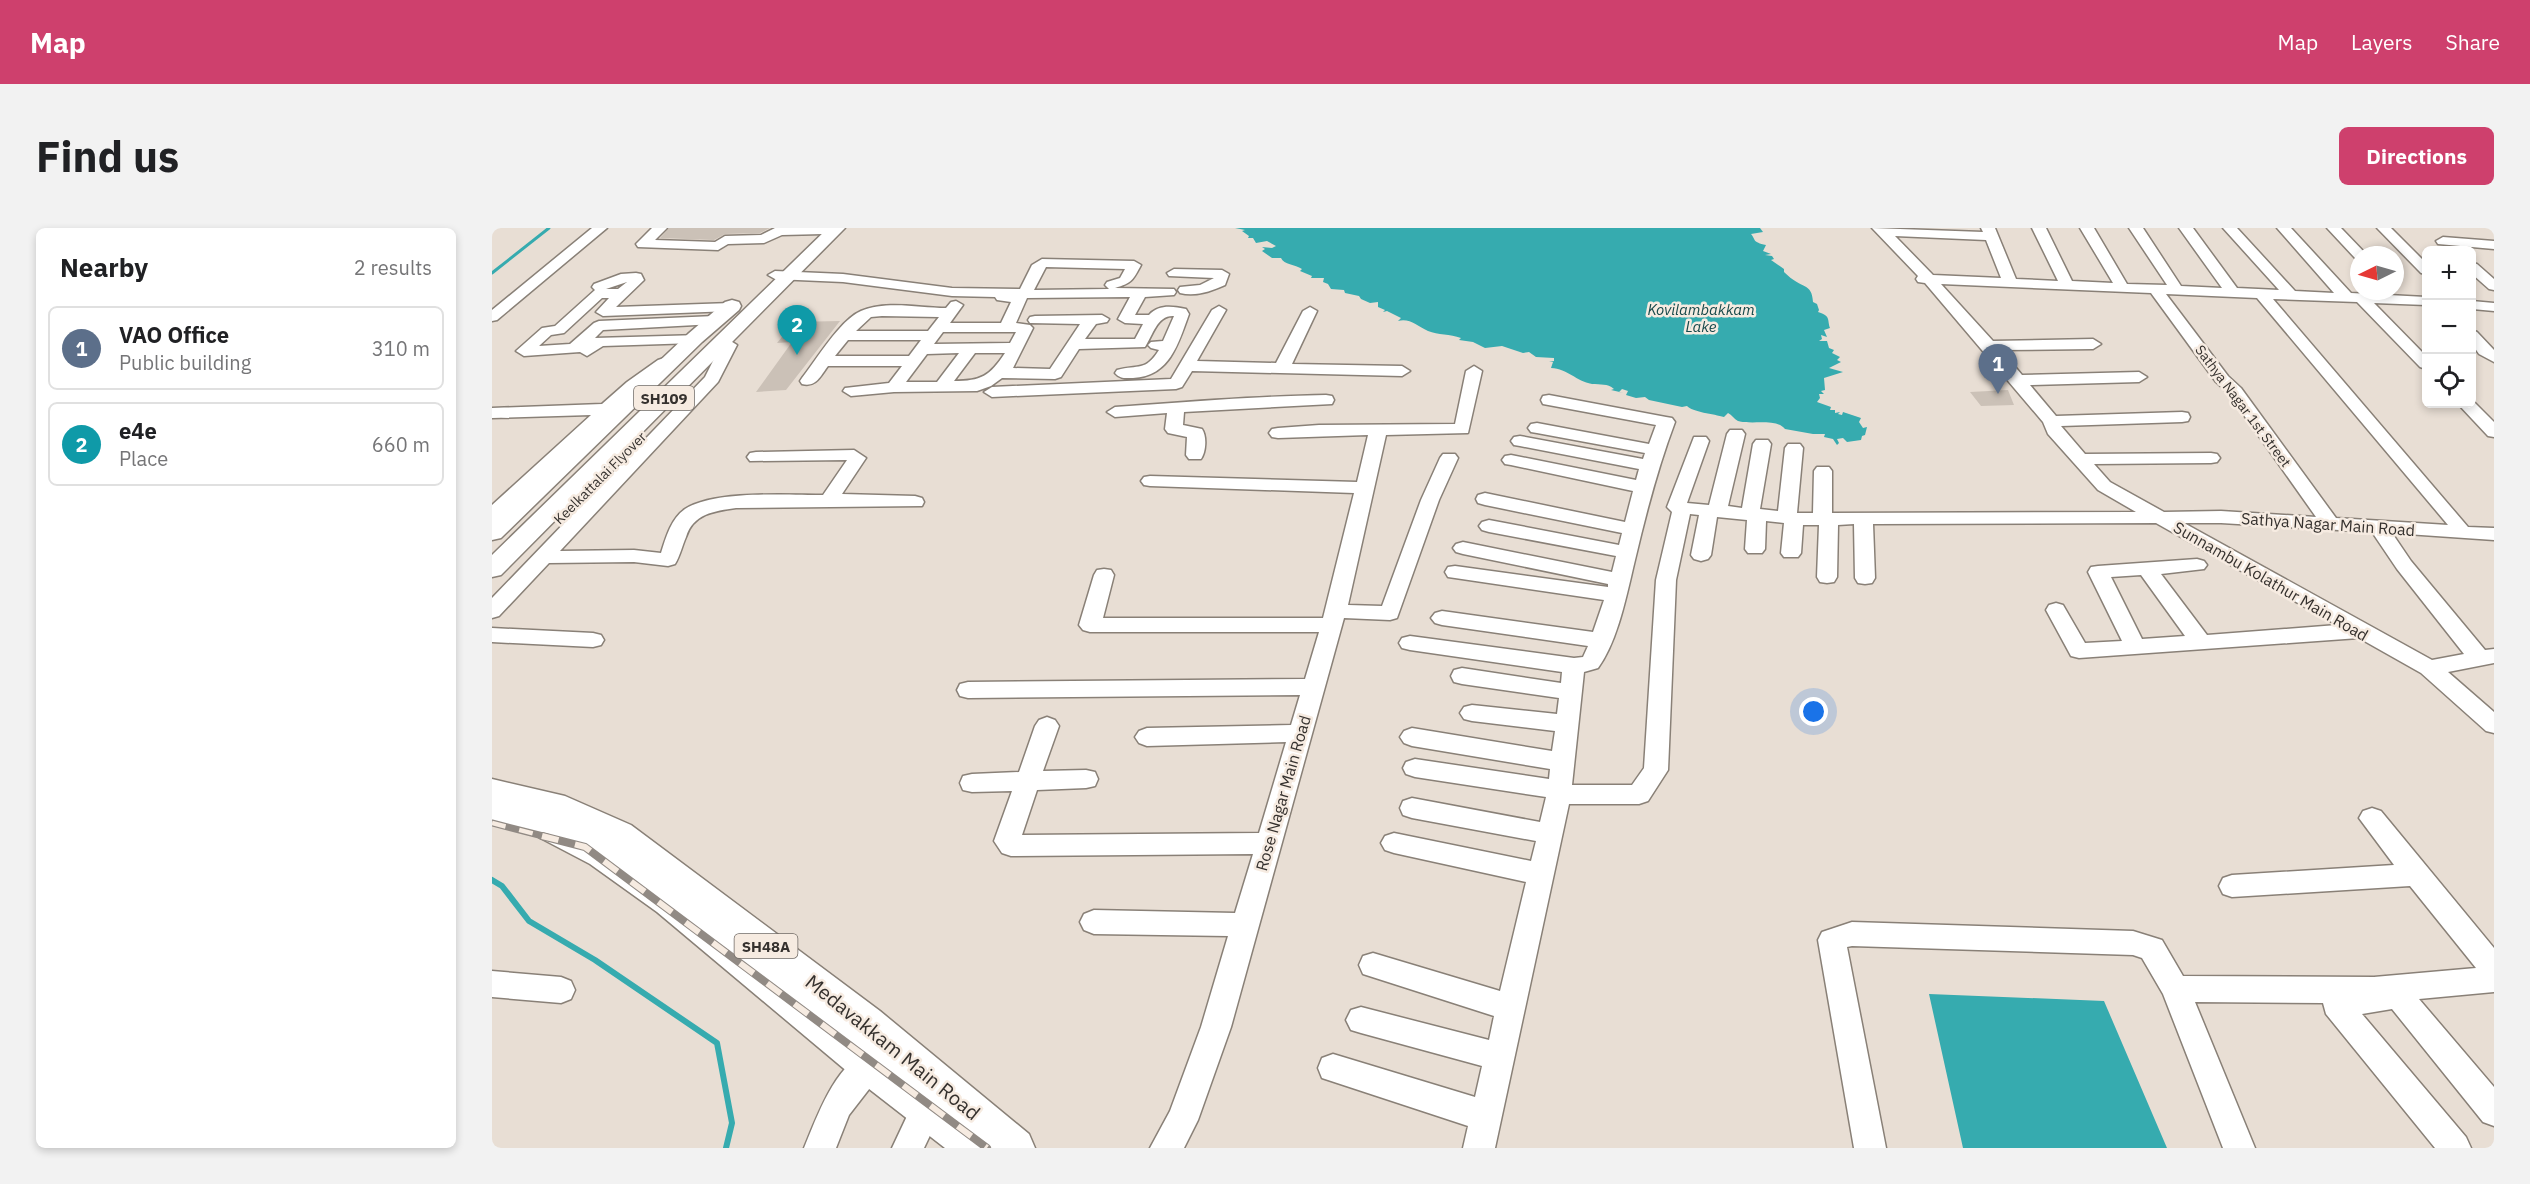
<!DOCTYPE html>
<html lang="en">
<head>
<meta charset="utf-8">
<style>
  :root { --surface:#fff; --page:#f2f2f2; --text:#202124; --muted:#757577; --line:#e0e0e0; --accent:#ce406d }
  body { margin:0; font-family:"IBM Plex Sans",sans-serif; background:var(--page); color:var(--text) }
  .controls { position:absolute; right:18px; top:18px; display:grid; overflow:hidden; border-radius:9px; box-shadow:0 3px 9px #0003 }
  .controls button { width:54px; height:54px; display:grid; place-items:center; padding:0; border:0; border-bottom:2px solid var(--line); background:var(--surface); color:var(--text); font:30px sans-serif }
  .compass { position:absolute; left:1858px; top:18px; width:54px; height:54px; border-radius:50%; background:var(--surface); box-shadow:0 3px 9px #0003; rotate:265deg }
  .you { position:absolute; left:1322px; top:484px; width:21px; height:21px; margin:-15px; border:4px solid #fff; border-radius:50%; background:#1a73e8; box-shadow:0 0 0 9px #1a73e833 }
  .badge { display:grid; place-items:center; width:39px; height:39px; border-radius:50%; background:var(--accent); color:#fff; font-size:20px; font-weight:700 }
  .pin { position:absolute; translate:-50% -50px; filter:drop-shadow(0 2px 3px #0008) }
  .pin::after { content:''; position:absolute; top:32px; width:21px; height:18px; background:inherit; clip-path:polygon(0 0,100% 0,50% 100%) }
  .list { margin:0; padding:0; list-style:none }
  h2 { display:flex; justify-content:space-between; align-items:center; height:78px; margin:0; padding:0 24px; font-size:26px }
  h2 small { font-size:20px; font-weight:400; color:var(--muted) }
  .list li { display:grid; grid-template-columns:39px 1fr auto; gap:18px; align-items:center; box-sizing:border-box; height:84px; margin:0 12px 12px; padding:0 12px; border:2px solid var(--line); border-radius:9px }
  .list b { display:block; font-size:22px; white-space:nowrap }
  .list p { margin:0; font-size:20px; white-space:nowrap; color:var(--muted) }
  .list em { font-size:20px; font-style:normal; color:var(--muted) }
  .icon { flex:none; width:33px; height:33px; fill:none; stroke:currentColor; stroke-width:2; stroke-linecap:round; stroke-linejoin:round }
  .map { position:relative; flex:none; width:2002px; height:920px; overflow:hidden; border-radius:9px }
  header { display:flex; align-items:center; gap:36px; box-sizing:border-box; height:84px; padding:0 30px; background:var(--accent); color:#fff }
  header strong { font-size:28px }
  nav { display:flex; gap:33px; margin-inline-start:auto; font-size:21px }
  .intro { display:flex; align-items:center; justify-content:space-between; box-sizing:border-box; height:144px; padding:0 36px }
  h1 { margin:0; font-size:42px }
  .button { padding:15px 27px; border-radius:9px; background:var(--accent); color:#fff; font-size:21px; font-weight:700 }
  main { display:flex; gap:36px; padding:0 36px }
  aside { flex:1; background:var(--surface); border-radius:9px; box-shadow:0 3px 9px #0003 }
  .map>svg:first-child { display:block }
  .water { fill:#36abaf }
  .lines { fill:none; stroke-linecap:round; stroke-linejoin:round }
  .stream-far1 { stroke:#36abaf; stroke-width:3 }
  .stream { stroke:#36abaf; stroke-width:6 }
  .building { fill:#cbc1b7 }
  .minor-casing { stroke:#898077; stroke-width:3 }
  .major-casing { stroke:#898077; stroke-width:3 }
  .minor { fill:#fff; fill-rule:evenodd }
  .major { fill:#fff; fill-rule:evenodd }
  .rail-far1-casing { stroke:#918a84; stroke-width:7 }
  .rail-casing { stroke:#918a84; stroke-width:8 }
  .rail-far1 { stroke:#f6ebe1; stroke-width:4.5; stroke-dasharray:14; stroke-linecap:butt }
  .rail { stroke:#f6ebe1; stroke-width:6; stroke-dasharray:17; stroke-linecap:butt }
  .labels { text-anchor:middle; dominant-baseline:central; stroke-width:5; stroke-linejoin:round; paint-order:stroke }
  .far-street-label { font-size:14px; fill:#35312e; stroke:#f6ebe1 }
  .far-water-label { font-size:15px; font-style:italic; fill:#16484a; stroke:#f6ebe1 }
  .shield { fill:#f6ebe1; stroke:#6f6964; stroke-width:1.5 }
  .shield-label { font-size:15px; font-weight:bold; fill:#35312e }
  .street-label { font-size:16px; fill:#35312e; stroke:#f6ebe1 }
  .near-street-label { font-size:20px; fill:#35312e; stroke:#f6ebe1 }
</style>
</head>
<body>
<header>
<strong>Map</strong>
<nav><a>Map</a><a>Layers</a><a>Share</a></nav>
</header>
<div class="intro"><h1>Find us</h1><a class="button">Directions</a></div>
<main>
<aside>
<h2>Nearby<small>2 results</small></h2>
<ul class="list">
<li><span class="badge" style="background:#5c6f8a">1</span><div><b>VAO Office</b><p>Public building</p></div><em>310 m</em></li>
<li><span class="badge" style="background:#0f9aa8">2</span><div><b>e4e</b><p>Place</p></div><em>660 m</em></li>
</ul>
</aside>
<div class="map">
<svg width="2002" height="920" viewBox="0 0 2002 920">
  <rect width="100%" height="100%" fill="#e8ded4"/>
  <!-- water -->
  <path class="water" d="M743,0H1268L1271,4L1259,6C1264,12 1260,14 1274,17L1271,23L1279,26L1273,27L1280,28L1282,31L1279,32L1292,41V44C1310,62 1320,54 1321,74L1325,76L1327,82L1326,84C1339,88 1335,91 1338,100L1332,102L1335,109L1329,107L1330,111L1327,113H1335L1337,120L1342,122L1340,125L1348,129L1345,132L1349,134L1337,140L1351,144L1332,150L1333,162L1329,163L1332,166H1327L1328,170L1325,174L1339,179L1338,182H1343V185L1348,184L1346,186L1350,187L1351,184L1369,190L1367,194L1371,200L1375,199L1373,207L1370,208L1369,212L1355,214L1351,210L1345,211L1347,215L1345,217L1341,211L1332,209L1333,206H1321L1293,201C1285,190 1259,197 1246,193C1242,191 1240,187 1236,185L1232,189C1222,186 1200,184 1195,178L1190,179L1157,172L1153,169L1144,170L1134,167L1136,163L1130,161L1127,164L1132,165L1119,162L1122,161C1115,155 1109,157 1100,156C1084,153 1076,141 1059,140L1061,134H1057L1062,133V130L1044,129L1037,124L1031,125L1010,118L993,120L981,114L967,112L969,110C958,106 946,107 936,103C925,98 918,90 906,93L909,90L895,83L891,84L893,82L886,79V74L878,75L869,71L867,68L853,65L852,62L839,61L836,56L831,54L832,50H819L820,48L808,43L810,41C803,36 792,37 789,30H780L770,23L773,21L770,19L780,20L784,18L775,13L764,15L761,10H756L757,8L750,3L753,2Z
    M1437,766L1612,773L1675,920H1471Z"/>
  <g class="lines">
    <!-- stream-far1 -->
    <path class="stream-far1" d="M0,45L57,0"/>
    <!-- stream -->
    <path class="stream" d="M0,652L10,658L37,693L103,732L225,815L240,895L234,920"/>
  </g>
  <!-- building -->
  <path class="building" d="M177,0H278L268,5L233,6L222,12L168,10Z
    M348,93L294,162L264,164L300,114L285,115L302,94Z
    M1516,162L1522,177L1489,178L1478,164Z"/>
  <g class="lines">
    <defs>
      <path id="minor" d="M100,0H115L5,92L0,93V82Z
        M160,0H175L163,12L223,14L233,8L269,7L283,0H336L338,2L331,6L290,7L272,15L236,16L226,22L146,19L144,16Z
        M1380,0L1491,4L1489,0H1503L1524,51L1566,53L1540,0H1554L1580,53L1621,55L1588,0H1602L1635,56L1675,57L1637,0H1651L1689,58L1730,60L1687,0H1701L1745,60L1787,62L1731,0H1745L1803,63L1842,65L1785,0H1799L1859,65L1934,69V77L1882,75L1934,128V141L1928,139L1865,74L1781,71L1976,299L2002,300V312L1900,305L1919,333L1993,422L2002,421V435L1956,444L2002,484V505L1994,503L1929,445L1867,410L1587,430L1579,428L1554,382L1557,377L1564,375L1571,377L1593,415L1630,413L1596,344L1599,339L1606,338L1705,331L1712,333L1715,337L1712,341L1669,346L1715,407L1845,397L1664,295L1381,296L1383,350L1380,355L1373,356L1366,355L1363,350L1362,296L1346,297L1345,349L1342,354L1335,355L1328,354L1325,349L1327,297H1311L1309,325L1306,329H1292L1289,325L1292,295L1274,293L1273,321L1270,325H1256L1253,321L1255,292L1225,289L1219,327L1216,331L1209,333L1202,331L1199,327L1207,287L1198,286L1184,352L1176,542L1156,573L1147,576H1077L1003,920H971L976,898L830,850L826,840L830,830L841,826L983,869L990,838L869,805L859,802L854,792L859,782L869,779L997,812L1002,788L871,746L867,737L871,728L881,725L1008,763L1034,654L902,625L893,622L889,615L893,608L902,605L1039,633L1044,613L920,590L911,587L908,580L911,573L920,570L1048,594L1054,569L923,549L914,546L911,540L914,534L923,531L1057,551L1058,541L920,518L912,515L908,509L912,503L920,500L1060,523L1063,503L980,493L972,491L968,485L972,479L980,477L1065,486L1067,470L970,456L962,454L959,448L962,442L970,440L1069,455L1070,444L918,422L910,420L907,415L910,410L918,408L1082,430L1091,429L1096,418L950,397L943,395L939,390L943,385L950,383L1101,404L1112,372L963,350L956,349L953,344L956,339L963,338L1116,359V356L971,326L964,324L961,320L964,316L971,314L1120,344L1124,328L997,304L990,302L987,298L990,294L997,292L1127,317L1130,305L993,277L986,275L984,271L986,267L993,265L1133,294L1141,263L1019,237L1013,236L1010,232L1013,228L1019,227L1144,252L1147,241L1028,218L1022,217L1019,213L1022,209L1028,208L1151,231L1153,225L1045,205L1039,204L1036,200L1039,196L1045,195L1157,216L1164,197L1051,176L1049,172L1051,168L1057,167L1174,189L1180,190L1183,194C1166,239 1154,285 1143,332C1135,365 1126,413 1106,440L1092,444L1080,557H1140L1152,540L1164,352L1180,284L1175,279L1202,209H1214L1217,213L1195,275L1217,277L1235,206L1238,202H1250L1253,206L1236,278L1250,280L1261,216L1264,212H1276L1279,216L1268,281L1286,283L1293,220L1296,216H1308L1311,220L1305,285H1321L1322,243L1325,239H1337L1340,243V285L1644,284L1606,262L1556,206L1551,194L1433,55L1426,54L1424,51L1426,48ZM1403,8L1494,12L1509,50L1441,47ZM1449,56L1659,65L1724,154L1737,166L1824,289L1729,283L1672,284L1618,254L1602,236L1719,235L1725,234L1728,230L1725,226L1719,225L1593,226L1569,198L1690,194L1696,193L1698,189L1696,185L1690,184L1564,188L1538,157L1647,154L1655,149L1647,144L1530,147L1509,122L1601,121L1609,116L1601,111L1501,113ZM1674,66L1765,70L1956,297L1844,290L1749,160L1736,148ZM1692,295H1729L1880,304L1905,341L1972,426L1940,432ZM1649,347L1693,408L1650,411L1619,349Z
        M1835,0H1849L1875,27H1867V31L1863,30Z
        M1885,0H1899L1934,35V46L1929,45Z
        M1951,9L2002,13V21L1946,16L1944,13Z
        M550,31L642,33L649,37C641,52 640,55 623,60L682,61L684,64L682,67L653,69L643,87H657C666,76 681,78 694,81L697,86C686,116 678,148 641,150C633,150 628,151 623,145L625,142C647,136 653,144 667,122L659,120L656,117L659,114L671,113L682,88C665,87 661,107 653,119L587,121L569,149L563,151L510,150L499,158L485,163L402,164L359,168L351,163L353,160L397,155L410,138H336C329,147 324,160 310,156L308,153L310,150C325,131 348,92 369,83C394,72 428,80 454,80L459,74L464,73L471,77L458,95H509L519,74L505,72L503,69L460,68L351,54L283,51L276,47L283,43L351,46L460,60L528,61L540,37ZM554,39L633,41L628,50L615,54L613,57L617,61L542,62ZM638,69L626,91L633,95L651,96L643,111H593L604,96L615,94L617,91L610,87L543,88L538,89L536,92L538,95L588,96L558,141L521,140L541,100L538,97L524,95L535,70ZM390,88L447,89L436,103H364L379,89ZM451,104H524L518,115L442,116ZM356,112H429L417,128H343ZM467,125L445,154H414L435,126ZM483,125H513C498,148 489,153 462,153Z
        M1980,35L1985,36L2002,51V62L1997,61L1980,46Z
        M682,41L730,42L737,46L733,57C719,63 704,69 688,65L686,62L688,59L708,57L722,50L677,48L675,45Z
        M144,45L149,46L152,52L124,79L239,75L246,79L239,83L111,88L104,84L117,70H110L72,105L59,107L47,118L78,116L102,95L107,93L223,88L230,92L223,96L111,102L103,110L208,107L211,110L203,115L111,118L95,128L88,124L32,128L24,123L50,100L63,98L103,62L100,59L102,56L129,46ZM135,54L126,61H114Z
        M1980,73L2002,75V83L1980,81Z
        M727,78L734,82L705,133L784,135L811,83L818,79L825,83L800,136L910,138L918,143L910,148L700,143L690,159L684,161L500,169L492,164L500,159L679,151L720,82Z
        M1980,102L1985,104L2002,122V134L1987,126L1980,116Z
        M237,112L245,117L226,154L68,323L142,322L169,325C174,309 179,291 193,281C223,262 296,267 331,267L355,232L258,233L255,229L258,225L264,224L362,222L374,230L350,266L423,268L430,270L432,274L430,278L244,280C222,283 201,286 194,309C190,318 188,328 183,336L176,338L142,334L57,335L7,388L0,390V370L213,149L229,117Z
        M172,130L178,132L180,135L178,138L147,160L7,291L0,293V277L99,187L0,190V180L110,176L135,154L166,132Z
        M982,138L990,143L976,205L894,207L856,377L890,378L929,272L948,230L951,226H963L966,230L947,272L905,390L898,392L852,390L739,799L706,892L692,920H658L678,883L709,799L736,708L602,706L592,702L588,694L592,686L602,682L743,685L761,626L519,628L510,625L502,613L520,563L480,564L471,562L468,555L471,548L480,546L527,544L543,498L547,492L555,489L563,492L567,498L551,543L594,542L603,544L606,551L603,558L594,560L545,562L530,607L767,605L794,514L655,518L647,515L643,509L647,503L655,500L799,497L808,467L476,470L468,468L465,462L468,456L476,454L813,451L827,404H598L591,402L587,397L602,347L605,342L612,341L619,342L622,347L611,390H831L862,265L658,258L652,257L649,253L652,249L658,248L865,254L876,207L786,210L780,209L777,205L780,201L786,200L827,197L963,196L974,143Z
        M834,167L840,168L842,172L840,176L692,184L691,197L710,201C715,208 714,224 709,231H697L694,227L695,209L676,205L673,201L675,185L623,189L615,184L623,179C693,174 763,168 834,167Z
        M1980,172L2002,194V209L1996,208L1966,176H1980Z
        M0,400L101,405L109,407L112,412L109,417L101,419L0,414Z
        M1880,580L1889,583L2002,720V764L1927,771L2002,859V898L1991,894L1900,781L1870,786L1974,909L1979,920H1943L1834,786L1831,775L1703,774L1763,920H1731L1671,766L1650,730L1641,727L1360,718L1355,719L1394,920H1362L1326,712L1330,704L1360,694L1641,703L1670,712L1691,748L1882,749L1984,740L1918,658L1740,669L1731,666L1727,658L1731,650L1740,647L1902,637L1867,590L1871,583Z
        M0,743L69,749L79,753L83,762L79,771L69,775L0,769Z
        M377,823L388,827L392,837L388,847L357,887L344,920H312C325,889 343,836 377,823Z
        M435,865L446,869L451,880L432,920H400L424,869Z"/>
      <path id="major" d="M336,0H353L9,347L0,349V327Z
        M240,72L247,74L249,78L247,82L210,114L9,310L0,312V292L196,106L233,74Z
        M0,551L73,568L139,597L388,783L537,906L543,920H453L363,850L165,684L98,636L37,604L0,595Z"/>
    </defs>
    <!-- minor casing -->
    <use href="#minor" class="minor-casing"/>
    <!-- major casing -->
    <use href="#major" class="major-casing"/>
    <!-- minor -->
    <use href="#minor" class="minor"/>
    <!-- major -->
    <use href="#major" class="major"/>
    <defs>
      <path id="rail-far1" d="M0,595L55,609"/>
      <path id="rail" d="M50,608L93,619L495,920"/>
    </defs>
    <!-- rail-far1 casing -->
    <use href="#rail-far1" class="rail-far1-casing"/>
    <!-- rail casing -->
    <use href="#rail" class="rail-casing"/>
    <!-- rail-far1 -->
    <use href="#rail-far1" class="rail-far1"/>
    <!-- rail -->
    <use href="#rail" class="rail"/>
  </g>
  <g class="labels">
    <!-- far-street labels -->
    <g class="far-street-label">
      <text transform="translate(1751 178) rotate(53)">Sathya Nagar 1st Street</text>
      <text transform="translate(108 250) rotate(-45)">Keelkattalai Flyover</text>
    </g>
    <!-- far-water labels -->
    <g class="far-water-label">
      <text x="1209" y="81">Kovilambakkam<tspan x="1209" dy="17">Lake</tspan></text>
    </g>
    <!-- shield labels -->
    <g class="shield">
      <rect x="142" y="158" width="60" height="24" rx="4.5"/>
      <rect x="242.5" y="706" width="63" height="24" rx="4.5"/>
    </g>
    <g class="shield-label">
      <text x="172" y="170">SH109</text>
      <text x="274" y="718">SH48A</text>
    </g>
    <!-- street labels -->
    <g class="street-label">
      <text transform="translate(1836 296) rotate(4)">Sathya Nagar Main Road</text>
      <text transform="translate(1779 353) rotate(30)">Sunnambu Kolathur Main Road</text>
      <text transform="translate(791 565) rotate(-74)">Rose Nagar Main Road</text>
    </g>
    <!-- near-street labels -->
    <g class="near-street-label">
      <text transform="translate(401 819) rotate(39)">Medavakkam Main Road</text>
    </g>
  </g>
</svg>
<div class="controls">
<button>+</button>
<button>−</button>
<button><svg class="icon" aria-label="locate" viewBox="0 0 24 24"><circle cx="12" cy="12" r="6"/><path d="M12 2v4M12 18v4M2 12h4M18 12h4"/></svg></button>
</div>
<svg class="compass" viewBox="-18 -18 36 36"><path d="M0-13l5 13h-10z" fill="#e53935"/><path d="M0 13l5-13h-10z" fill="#757577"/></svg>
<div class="you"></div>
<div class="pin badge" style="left:1506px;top:166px;background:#5c6f8a">1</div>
<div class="pin badge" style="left:305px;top:127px;background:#0f9aa8">2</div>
</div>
</main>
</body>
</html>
